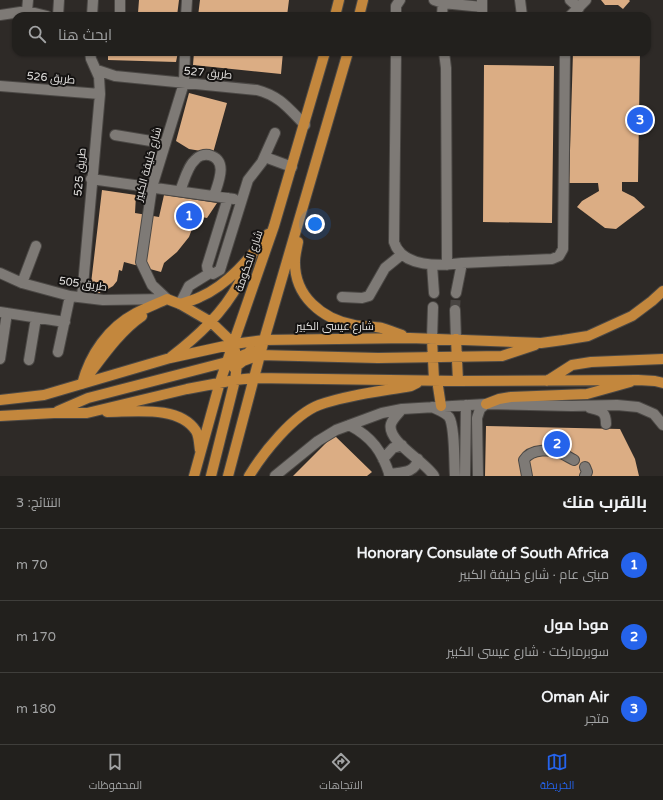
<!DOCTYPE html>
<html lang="ar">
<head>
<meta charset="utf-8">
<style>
  :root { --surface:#22201d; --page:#2e2d2a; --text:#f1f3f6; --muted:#a2a3a4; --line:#3f3e3b; --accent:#2563eb }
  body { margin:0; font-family:"Varela Round",Cairo,sans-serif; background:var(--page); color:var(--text); direction:rtl }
  .you { position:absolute; left:315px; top:224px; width:14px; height:14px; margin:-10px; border:3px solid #fff; border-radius:50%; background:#1a73e8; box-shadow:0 0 0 6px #1a73e833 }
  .badge { display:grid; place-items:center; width:26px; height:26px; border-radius:50%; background:var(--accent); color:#fff; font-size:13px; font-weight:700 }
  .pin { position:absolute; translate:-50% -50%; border:2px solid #fff; box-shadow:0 1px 4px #0006 }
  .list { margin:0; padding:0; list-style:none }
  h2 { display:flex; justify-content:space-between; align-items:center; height:52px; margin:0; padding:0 16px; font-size:17px }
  h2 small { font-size:13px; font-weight:400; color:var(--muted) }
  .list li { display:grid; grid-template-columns:26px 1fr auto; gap:12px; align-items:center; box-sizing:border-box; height:72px; padding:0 16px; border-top:1px solid var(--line) }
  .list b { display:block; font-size:15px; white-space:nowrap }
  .list p { margin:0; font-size:13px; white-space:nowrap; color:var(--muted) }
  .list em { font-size:13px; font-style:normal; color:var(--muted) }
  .icon { flex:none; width:22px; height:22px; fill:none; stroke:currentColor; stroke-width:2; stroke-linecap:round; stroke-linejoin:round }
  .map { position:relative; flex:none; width:663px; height:476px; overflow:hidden; direction:ltr }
  .search { position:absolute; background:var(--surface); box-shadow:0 1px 3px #0004; left:12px; right:12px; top:12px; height:44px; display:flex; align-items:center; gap:10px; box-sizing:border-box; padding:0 14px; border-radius:12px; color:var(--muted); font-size:15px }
  .sheet { height:268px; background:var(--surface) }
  nav { display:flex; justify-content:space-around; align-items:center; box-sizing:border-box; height:56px; border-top:1px solid var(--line); background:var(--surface); font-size:11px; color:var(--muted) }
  nav a { display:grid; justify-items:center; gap:2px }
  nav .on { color:var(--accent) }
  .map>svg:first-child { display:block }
  .building { fill:#dbad84 }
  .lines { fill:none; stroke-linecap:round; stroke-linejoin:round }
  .minor-tunnel { stroke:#494542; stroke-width:10; stroke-dasharray:10 5; stroke-linecap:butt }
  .minor-casing { stroke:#4b4845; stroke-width:12 }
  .major-casing { stroke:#4b4845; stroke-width:12 }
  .minor { stroke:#7e7a76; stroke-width:10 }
  .major { stroke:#c3873d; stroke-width:10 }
  .labels { text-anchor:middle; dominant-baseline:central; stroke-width:4; stroke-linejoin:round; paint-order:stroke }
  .street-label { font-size:11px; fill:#e1dfdd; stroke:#151312 }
</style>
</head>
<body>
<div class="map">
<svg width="663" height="476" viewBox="0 0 663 476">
  <rect width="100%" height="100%" fill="#2e2a27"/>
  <!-- building -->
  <path class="building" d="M139,0H179L177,16L138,13Z
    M200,0H289L287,16H198Z
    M601,0H629L630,1L623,9L618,5H605Z
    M108,52H178L176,62L108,60Z
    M194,52H283L281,74L193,65Z
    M573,52H640L638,182H622V191L634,197L645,207L616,229L605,228L577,207L582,201L599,191L598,183H569Z
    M484,65L554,66L552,223L483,222Z
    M189,93L227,103L213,153L189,149L176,141Z
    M102,190L136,195L135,213L159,217L164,195L217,203L207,218L196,216L192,229L189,237L177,252L164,263L161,272L124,262L122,271L119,270L117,281L113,286L108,289L101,290L100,293L90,292Z
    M486,426L620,429L635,459L639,476H485Z
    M334,435L372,472L367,476H293Z"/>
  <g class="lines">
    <!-- minor-tunnel -->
    <path class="minor-tunnel" d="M455,310L456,293"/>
    <defs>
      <path id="minor" d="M434,0L443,3L482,7
        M520,0L522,16
        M570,0L579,8
        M27,11L28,0
        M120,12V0
        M0,15L27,11L47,16
        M58,16L59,0
        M92,16L93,0
        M186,16L187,0
        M396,16V6L400,0
        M442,16L443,0
        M482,16V0
        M570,16L586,0
        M396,52L394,242C402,268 441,266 462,263L552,259L559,256L563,249L565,52
        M444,52L446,68L447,265
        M97,70L115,76L257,90C280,96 288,108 305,125
        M0,86L100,94
        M115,135L151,141L165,145
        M265,157L292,167
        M91,179L234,199
        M180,191C184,182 187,167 195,160C198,156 204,154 209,155C229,160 218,183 214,196
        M228,198L207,266C207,270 209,272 213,274L220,270L248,180L262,162L275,133
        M432,265L434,293
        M0,273L22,283L70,296L103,300L167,299
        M22,283L36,246
        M456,293L462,263
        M82,297L100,94L99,77L91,59L90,52
        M342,297L362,298L369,296L385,268L401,255
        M167,299L152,285L141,262L152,187L184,83L185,52
        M180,304L189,286L210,273
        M455,310L456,339
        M0,312L65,322
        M432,339L433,307
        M58,352L70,296
        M0,359L7,313
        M29,360L36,318
        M432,407C438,410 445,412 449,417C455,426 454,463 455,476
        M590,408C601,411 606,411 606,424
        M402,409C399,413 393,418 391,424C386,441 426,462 434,476
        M349,425C372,437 382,451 390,476
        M383,459L393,448L402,445
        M585,467L587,472L585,476
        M389,474C401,472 415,474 418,459
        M275,476L318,441L336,430L382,413L402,409L486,404L572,406L617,405L638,407L654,414L663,425
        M465,476L466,405
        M478,476L477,418L480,409L486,404
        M527,476L524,460C531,448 552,449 563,454C567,456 570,458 574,460"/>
      <path id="major" d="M335,16L339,0
        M359,16L363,0
        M298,242C297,248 295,255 295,261C294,296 322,319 354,325C363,327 373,326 382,328C389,330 396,333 402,335
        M180,304C187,302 194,300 200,297C228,285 250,258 268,234
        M432,339L434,380
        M456,339L458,381
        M171,357C198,336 223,313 239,283C244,274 248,264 252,255
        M234,368L243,361L259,355L378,358L502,356L535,345
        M87,377C103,356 120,331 142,316
        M437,380L441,406
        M547,381L572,365L591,362L663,359
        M82,384C90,354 108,328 136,313C146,308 156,304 167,299L180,304L211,322L234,344L237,365L235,380L211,476
        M0,400L44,395L170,358L234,344L264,340L410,338L541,343L563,340L588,336L632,316L652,301L663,291
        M486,404L499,399L511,397L587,394L630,382
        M58,411L88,398L227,362L248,353L264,340
        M107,412C134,412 179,405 196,431C199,436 199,444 200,450
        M0,416L54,413H87L187,389L235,380L254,378L458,381L638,380L655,381L663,383
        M194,476L220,382L274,226L325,52
        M228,476L264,340L348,52
        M249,476C263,453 293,415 319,405C346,395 383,391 411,386L417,383"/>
    </defs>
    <!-- minor casing -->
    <use href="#minor" class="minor-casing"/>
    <!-- major casing -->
    <use href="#major" class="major-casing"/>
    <!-- minor -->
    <use href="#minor" class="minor"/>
    <!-- major -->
    <use href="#major" class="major"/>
  </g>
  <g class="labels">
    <!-- street labels -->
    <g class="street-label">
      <text transform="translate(208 73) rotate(5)">طريق 527</text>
      <text transform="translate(51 78) rotate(5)">طريق 526</text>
      <text transform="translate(148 164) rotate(-75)">شارع خليفة الكبير</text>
      <text transform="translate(80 172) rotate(-85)">طريق 525</text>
      <text transform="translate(249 261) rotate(-71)">شارع الحكومة</text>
      <text transform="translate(83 284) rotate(8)">طريق 505</text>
      <text x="335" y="326">شارع عيسى الكبير</text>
    </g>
  </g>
</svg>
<div class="you"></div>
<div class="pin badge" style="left:189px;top:216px">1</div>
<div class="pin badge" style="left:557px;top:444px">2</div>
<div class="pin badge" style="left:640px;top:120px">3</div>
<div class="search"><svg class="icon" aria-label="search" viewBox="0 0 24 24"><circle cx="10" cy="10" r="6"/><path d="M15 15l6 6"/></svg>ابحث هنا</div>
</div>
<section class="sheet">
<h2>بالقرب منك<small>النتائج: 3</small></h2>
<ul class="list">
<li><span class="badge">1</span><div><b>Honorary Consulate of South Africa</b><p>مبنى عام · شارع خليفة الكبير</p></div><em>70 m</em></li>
<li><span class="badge">2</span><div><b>مودا مول</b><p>سوبرماركت · شارع عيسى الكبير</p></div><em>170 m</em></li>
<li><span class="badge">3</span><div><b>Oman Air</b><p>متجر</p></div><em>180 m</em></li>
</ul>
</section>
<nav>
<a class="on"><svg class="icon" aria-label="map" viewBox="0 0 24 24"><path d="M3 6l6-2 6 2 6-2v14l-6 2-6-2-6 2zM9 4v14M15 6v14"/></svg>الخريطة</a>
<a><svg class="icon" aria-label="directions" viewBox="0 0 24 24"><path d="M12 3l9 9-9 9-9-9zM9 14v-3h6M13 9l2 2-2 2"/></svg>الاتجاهات</a>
<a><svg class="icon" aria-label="saved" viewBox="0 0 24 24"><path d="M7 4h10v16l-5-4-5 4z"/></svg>المحفوظات</a>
</nav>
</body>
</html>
